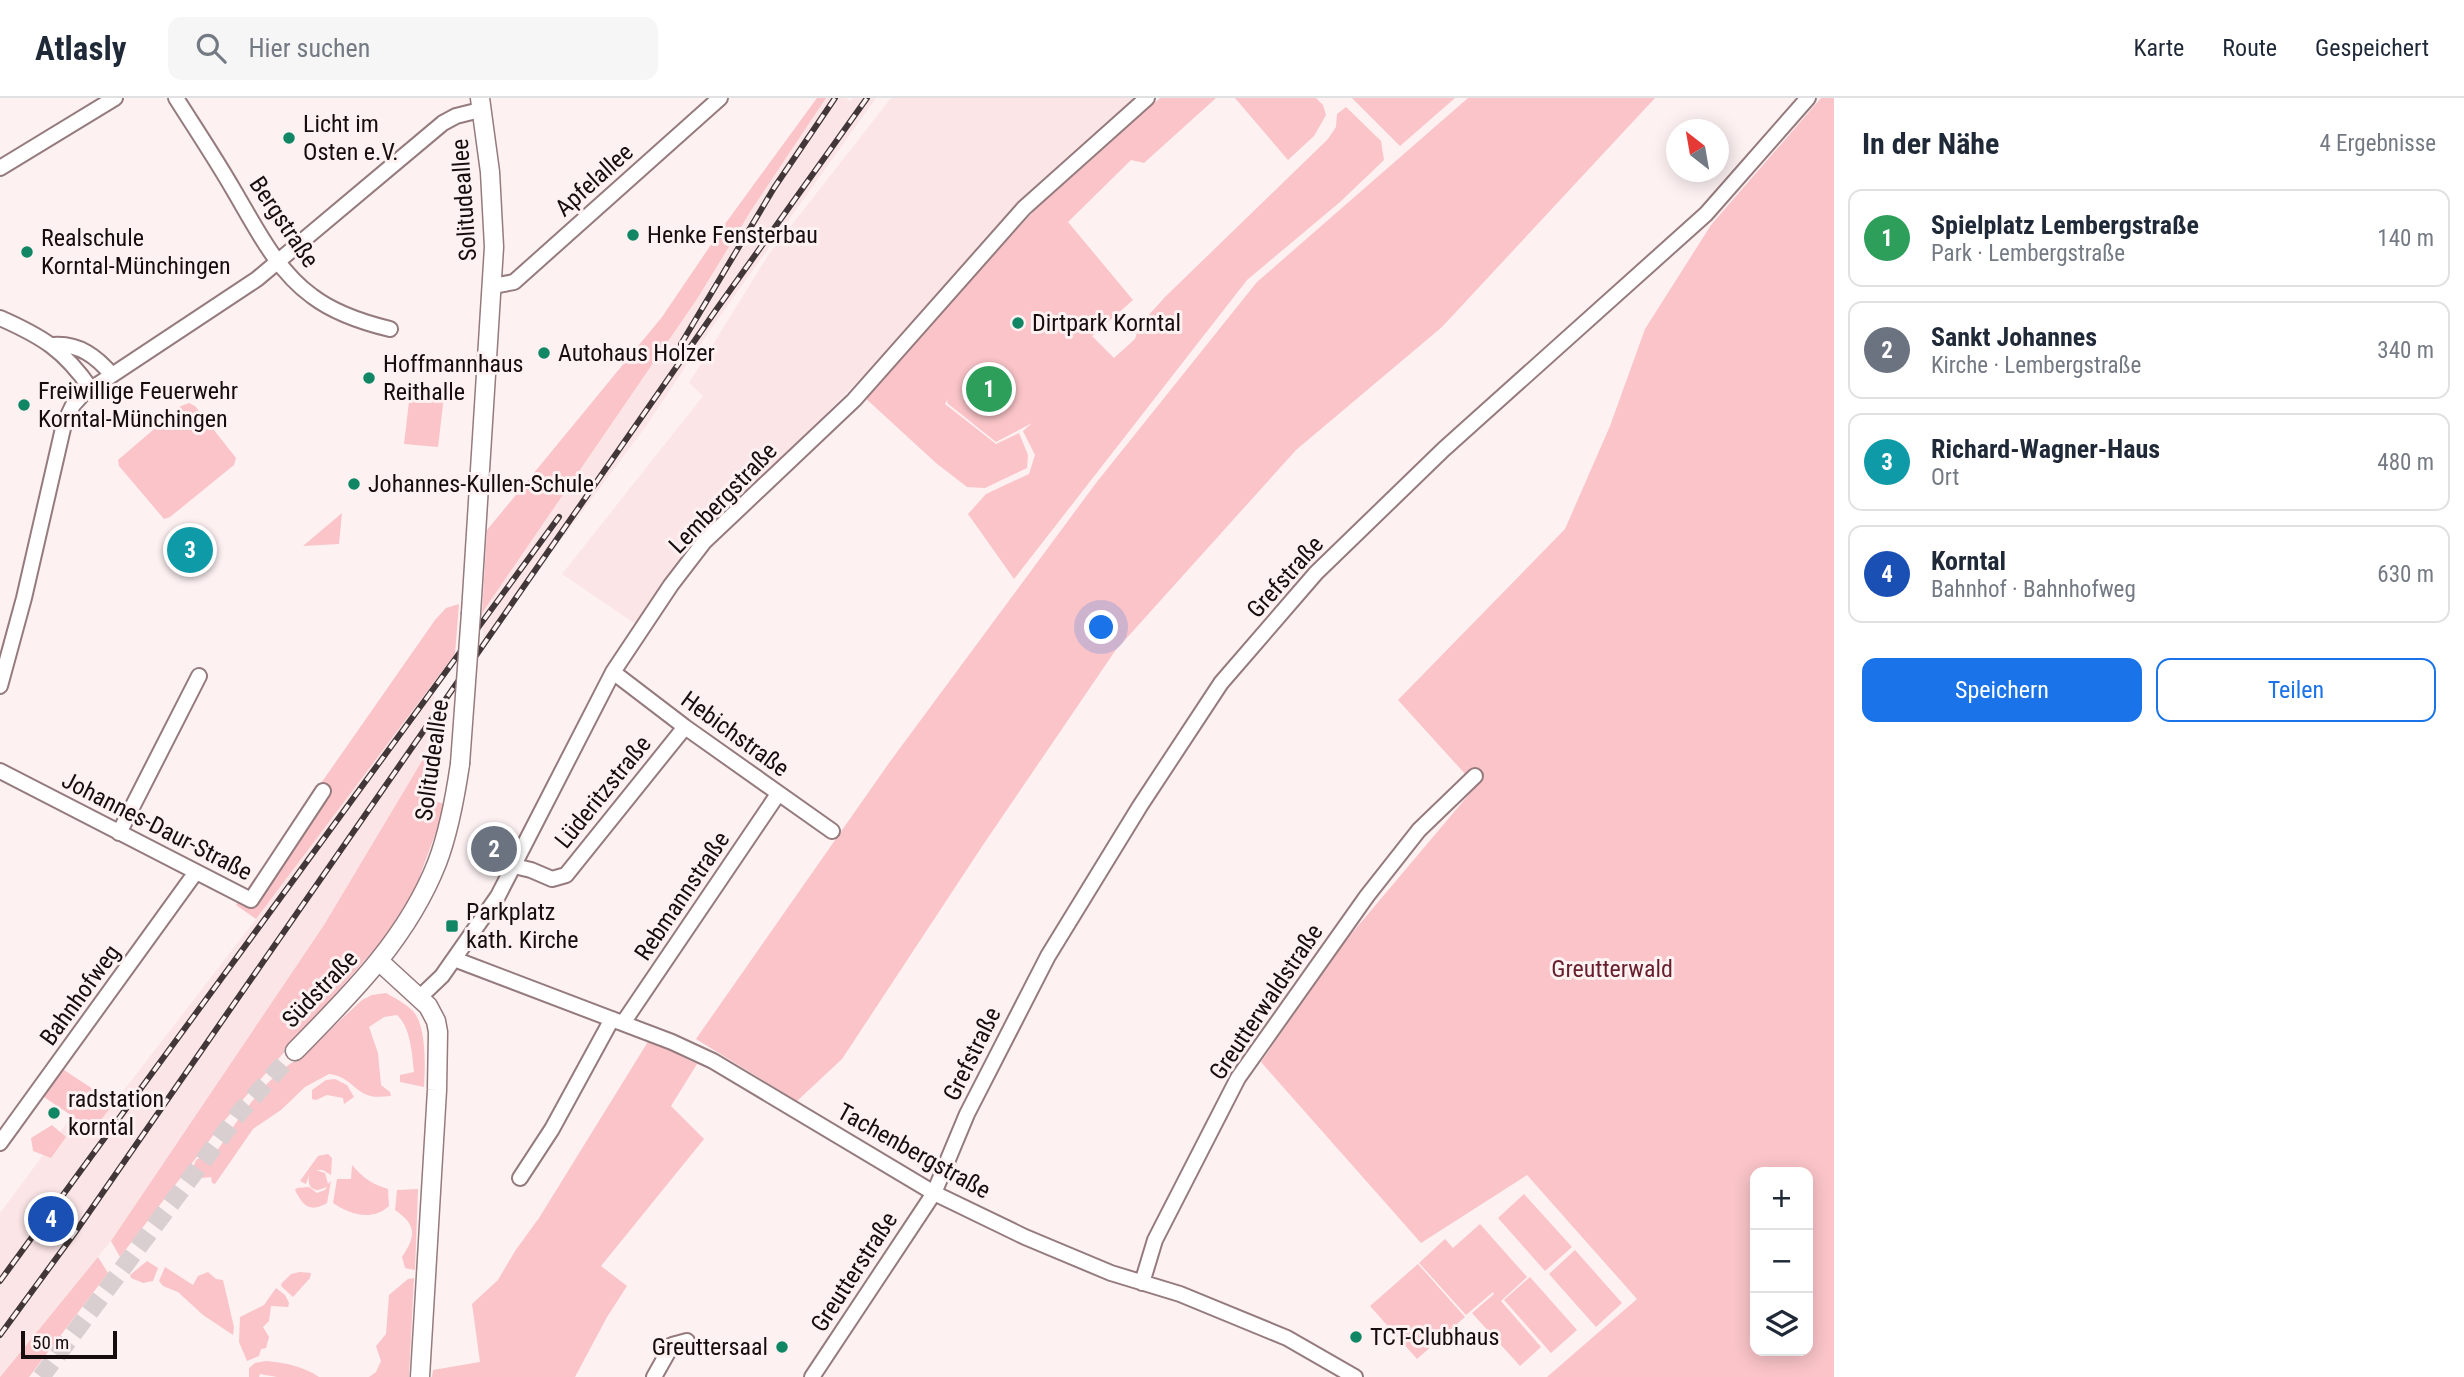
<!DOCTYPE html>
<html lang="de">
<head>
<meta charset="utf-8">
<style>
  :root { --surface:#fff; --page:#f6f6f7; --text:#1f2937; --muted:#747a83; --line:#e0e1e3; --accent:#1a73e8 }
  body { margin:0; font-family:"Roboto Condensed",sans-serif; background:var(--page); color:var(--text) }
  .controls { position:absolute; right:21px; bottom:21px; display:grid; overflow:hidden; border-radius:14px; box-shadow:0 4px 18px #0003 }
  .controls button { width:63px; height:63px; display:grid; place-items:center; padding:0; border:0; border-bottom:2px solid var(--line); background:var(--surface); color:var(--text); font:35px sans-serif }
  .compass { position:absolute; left:1666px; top:21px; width:63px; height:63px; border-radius:50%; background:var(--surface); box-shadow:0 4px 18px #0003; rotate:329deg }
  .scale { position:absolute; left:21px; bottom:18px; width:96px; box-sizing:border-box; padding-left:7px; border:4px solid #170d0e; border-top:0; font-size:19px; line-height:24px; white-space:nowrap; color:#170d0e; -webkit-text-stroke:5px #fdf1f2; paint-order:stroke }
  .you { position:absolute; left:1102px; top:530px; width:24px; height:24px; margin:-18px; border:5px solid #fff; border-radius:50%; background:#1a73e8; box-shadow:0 0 0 10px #1a73e833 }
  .badge { display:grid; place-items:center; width:46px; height:46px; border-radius:50%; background:var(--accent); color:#fff; font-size:23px; font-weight:700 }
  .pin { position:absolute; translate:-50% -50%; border:4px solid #fff; box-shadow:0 2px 7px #0006 }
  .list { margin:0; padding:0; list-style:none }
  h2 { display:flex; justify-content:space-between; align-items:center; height:91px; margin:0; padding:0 28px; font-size:30px }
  h2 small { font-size:23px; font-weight:400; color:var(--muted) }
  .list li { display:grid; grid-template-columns:46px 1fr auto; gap:21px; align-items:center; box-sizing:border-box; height:98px; margin:0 14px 14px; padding:0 14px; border:2px solid var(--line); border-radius:14px }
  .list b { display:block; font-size:26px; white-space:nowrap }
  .list p { margin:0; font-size:23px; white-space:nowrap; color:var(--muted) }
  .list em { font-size:23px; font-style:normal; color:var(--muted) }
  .actions { display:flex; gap:14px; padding:21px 28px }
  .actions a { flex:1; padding:16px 0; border:2px solid var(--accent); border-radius:14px; text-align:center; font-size:24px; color:var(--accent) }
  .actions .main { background:var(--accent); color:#fff }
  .icon { flex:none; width:38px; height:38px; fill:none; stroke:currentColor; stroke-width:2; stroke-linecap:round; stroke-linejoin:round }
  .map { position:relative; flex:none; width:1834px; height:1279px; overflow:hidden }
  header { display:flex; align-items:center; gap:42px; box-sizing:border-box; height:98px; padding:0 35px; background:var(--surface); border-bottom:2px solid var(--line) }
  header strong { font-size:33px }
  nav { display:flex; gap:38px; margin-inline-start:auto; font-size:24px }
  .search { width:490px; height:63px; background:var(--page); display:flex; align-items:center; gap:18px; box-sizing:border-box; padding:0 24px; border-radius:14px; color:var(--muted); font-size:26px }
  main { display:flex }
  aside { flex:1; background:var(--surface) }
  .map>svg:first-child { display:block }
  .built { fill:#fce5e6 }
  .green { fill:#fac4c8; fill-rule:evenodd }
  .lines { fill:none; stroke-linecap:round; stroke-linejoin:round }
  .major-tunnel { stroke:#dacfd0; stroke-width:18; stroke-dasharray:18 9; stroke-linecap:butt }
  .minor-casing { stroke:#957b7d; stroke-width:18 }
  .major-casing { stroke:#957b7d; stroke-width:21 }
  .minor { stroke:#fff; stroke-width:14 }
  .major { stroke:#fff; stroke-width:18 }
  .rail-casing { stroke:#413738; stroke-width:6 }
  .rail { stroke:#fdf1f2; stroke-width:3.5; stroke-dasharray:10; stroke-linecap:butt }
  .major-bridge-casing { stroke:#957b7d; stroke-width:21; stroke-linecap:butt }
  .major-bridge { stroke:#fff; stroke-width:18 }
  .poi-dot { fill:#118665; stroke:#fdf1f2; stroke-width:2.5 }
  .labels { text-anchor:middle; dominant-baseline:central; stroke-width:6; stroke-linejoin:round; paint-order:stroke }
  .poi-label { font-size:24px; fill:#170d0e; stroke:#fdf1f2; text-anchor:start }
  .street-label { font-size:24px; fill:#170d0e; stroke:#fdf1f2 }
  .park-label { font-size:24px; fill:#671d2b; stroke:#fdf1f2 }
</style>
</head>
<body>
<header>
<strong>Atlasly</strong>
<div class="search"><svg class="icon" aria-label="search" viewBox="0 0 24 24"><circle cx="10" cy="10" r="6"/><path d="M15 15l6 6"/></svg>Hier suchen</div>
<nav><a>Karte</a><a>Route</a><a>Gespeichert</a></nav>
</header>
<main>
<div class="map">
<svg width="1834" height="1279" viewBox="0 0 1834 1279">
  <rect width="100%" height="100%" fill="#fdf1f2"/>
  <!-- built -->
  <path class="built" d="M826,0H846L850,3L853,0H876L710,232L646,328L534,478L483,552L482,515L697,201L752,111Z
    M891,0H1134L1044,84L874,267L701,441L637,527L562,476L703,298L689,285L769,156Z
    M429,589L447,621L324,827L111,1143L0,1278V1115L72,1018L93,1032L256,821Z"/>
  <!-- green -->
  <path class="green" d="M817,0H826L752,111L697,201L482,515L487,432L662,219L725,126Z
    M1160,0H1216L1144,65L1131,62L1068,124L1133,202L1092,238L1114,260L1135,241L1139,228L1165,199L1328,41L1336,29L1337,16L1346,9L1381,43L1384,62L1340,104L1247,182L1014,481L968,416L986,396L1029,376L1035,357L1023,333L1032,325L996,344L947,305L948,301L945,306L996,346L1019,335L1028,357L1027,370L985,390L967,389L936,365L862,297L1035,112Z
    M1235,0H1316L1323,7L1326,17L1314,38L1288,62Z
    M1352,0H1455L1400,48Z
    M1468,0H1655L1442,229L1296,352L1115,553L983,747L842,961L797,1003L696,941L889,665L1096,385L1257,184Z
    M1821,0H1834V1279H1547L1637,1201L1527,1077L1421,1145L1261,964L1341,848L1476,688L1398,602L1565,431L1610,328L1645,231L1711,127ZM1755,1074H1808V1253H1755Z
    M411,287L445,290L438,349L404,346Z
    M189,305L195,308L236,360L234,367L170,419L164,421L119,368L118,362L181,308Z
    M342,415L339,446L303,448Z
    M459,506L455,556L256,821L236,807L435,522L446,510Z
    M447,621L433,702L446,707L415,791L385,839L225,1022L120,1159L111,1143L324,827Z
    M386,895C395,900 406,906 413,913C427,929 425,969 424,989L400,984V977L414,974C412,956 411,930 397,917L384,919L369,929L378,955L381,987L390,994L391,998C381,999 371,1000 363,995C350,987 346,978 329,976L305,989L281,1012L253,1031L215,1086L212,1085L211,1079L202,1080L196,1076L194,1067L196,1062L205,1057L213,1059C236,1025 263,980 301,959L362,902L372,897Z
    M649,942L697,966L671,1008L704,1041L601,1168L627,1188L607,1219L575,1279H432L433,1272L480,1264L472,1206L498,1182L515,1153L539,1120Z
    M55,966L114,1005L93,1032L35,993Z
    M335,981L347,987L354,999L344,1006L343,1000L327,997L316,1002L312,1001V992L326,982Z
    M52,1027L66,1039L51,1060L33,1053L31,1040Z
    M328,1056L332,1060L331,1077L323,1072H316L325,1075L328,1086L331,1083L327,1105C310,1115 303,1108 295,1092L297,1090L309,1089L317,1095L325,1092L327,1089L318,1092C309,1091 308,1085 309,1077L306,1086L300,1083L318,1058Z
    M352,1067C363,1080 372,1086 388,1091L389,1108C371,1124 350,1116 333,1105L337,1081H351Z
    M418,1091L415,1172L405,1170L402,1159C416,1138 417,1127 395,1112L397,1092Z
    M1524,1096L1572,1149L1545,1173L1498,1120Z
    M1480,1126L1527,1179L1501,1203L1541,1249L1520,1268L1472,1215L1494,1196L1493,1194L1466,1217L1419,1165L1445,1141L1453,1150Z
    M1575,1152L1622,1205L1596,1229L1549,1176Z
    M98,1159L108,1175L29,1279H0Z
    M147,1163L158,1170L153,1183L143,1185L131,1180L130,1177Z
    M1418,1166L1465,1219L1417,1261L1370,1208Z
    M165,1169L193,1187L198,1178L208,1174L216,1181L223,1182L234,1229L233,1237L203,1217L178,1194L163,1188L159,1183Z
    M300,1174L311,1175L310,1180L293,1199L281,1188L282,1185L291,1176Z
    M1530,1179L1577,1232L1551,1255L1504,1202Z
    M414,1180L409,1279H369L376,1274L381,1263L376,1248L386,1236L389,1197L408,1181Z
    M276,1190L285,1197L289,1205L288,1209L271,1208L269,1223L263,1229L269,1239L266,1250L261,1251L259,1258L247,1263L239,1244L240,1219L264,1207Z
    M266,1263C286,1265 303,1268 319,1279H277L260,1276L259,1279H249V1270L255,1265Z"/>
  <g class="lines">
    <!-- major-tunnel -->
    <path class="major-tunnel" d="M41,1279L240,1014L295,953"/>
    <defs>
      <path id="minor" d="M176,0C195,30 215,60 233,91C255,128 276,172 312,198C333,214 365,225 390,231
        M0,70L115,0
        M493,188L514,184L720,0
        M0,220C43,239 64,252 91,291
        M53,247C79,245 97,259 112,277
        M613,574L685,629L832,733
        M0,588L24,500L64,326L73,307L82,297L257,181L443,25L456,18L480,12
        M0,673L251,802L323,693
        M119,735L199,578
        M514,768L531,772L552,781L566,777L685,629
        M454,861L672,944L713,963L934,1095L1025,1139L1111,1175L1180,1196L1287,1240L1355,1279
        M420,899L442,878L498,798L613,574L671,487L704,444L854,302L1024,110L1147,0
        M623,925L778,696
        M0,1045L196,774
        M520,1080L552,1031L612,921
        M1142,1185L1155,1142L1238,980L1367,798L1419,732L1475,678
        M654,1279L672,1247L687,1243
        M812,1279L934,1095L967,1016L1048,858L1140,708L1221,585L1316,475L1444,351L1706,116L1808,0"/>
      <path id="major" d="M471,515L494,149L490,74L480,0
        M380,864L428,908L436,923L438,934L437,992L420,1279
        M295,953C351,896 407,841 437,765C449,734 455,700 460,666"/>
    </defs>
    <!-- minor casing -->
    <use href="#minor" class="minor-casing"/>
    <!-- major casing -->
    <use href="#major" class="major-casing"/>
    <!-- minor -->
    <use href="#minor" class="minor"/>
    <!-- major -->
    <use href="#major" class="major"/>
    <defs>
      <path id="rail" d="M681,246L774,90L835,0
        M0,1183L559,419
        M0,1237L74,1136L716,212L867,0"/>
    </defs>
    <!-- rail casing -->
    <use href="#rail" class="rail-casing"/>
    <!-- rail -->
    <use href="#rail" class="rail"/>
    <defs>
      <path id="major-bridge" d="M460,666L471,515"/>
    </defs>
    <!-- major-bridge casing -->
    <use href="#major-bridge" class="major-bridge-casing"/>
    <!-- major-bridge -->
    <use href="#major-bridge" class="major-bridge"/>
  </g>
  <!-- markers -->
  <g class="poi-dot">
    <circle cx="289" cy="40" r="7"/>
    <circle cx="633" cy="137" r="7"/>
    <circle cx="27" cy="154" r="7"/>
    <circle cx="1018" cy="225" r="7"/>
    <circle cx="544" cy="255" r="7"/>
    <circle cx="369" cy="280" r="7"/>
    <circle cx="24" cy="307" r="7"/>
    <circle cx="354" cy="386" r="7"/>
    <rect x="445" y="821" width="14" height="14" rx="3.5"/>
    <circle cx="54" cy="1015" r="7"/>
    <circle cx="1356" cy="1239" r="7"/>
    <circle cx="782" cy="1249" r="7"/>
  </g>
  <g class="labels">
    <!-- poi labels -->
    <g class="poi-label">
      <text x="303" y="26">Licht im<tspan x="303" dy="28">Osten e.V.</tspan></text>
      <text x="647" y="137">Henke Fensterbau</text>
      <text x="41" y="140">Realschule<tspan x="41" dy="28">Korntal-Münchingen</tspan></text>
      <text x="1032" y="225">Dirtpark Korntal</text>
      <text x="558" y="255">Autohaus Holzer</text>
      <text x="383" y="266">Hoffmannhaus<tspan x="383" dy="28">Reithalle</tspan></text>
      <text x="38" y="293">Freiwillige Feuerwehr<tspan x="38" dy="28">Korntal-Münchingen</tspan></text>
      <text x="368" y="386">Johannes-Kullen-Schule</text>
      <text x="466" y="814">Parkplatz<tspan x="466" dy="28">kath. Kirche</tspan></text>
      <text x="68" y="1001">radstation<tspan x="68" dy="28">korntal</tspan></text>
      <text x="1370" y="1239">TCT-Clubhaus</text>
      <text x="768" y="1249" text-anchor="end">Greuttersaal</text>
    </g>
    <!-- street labels -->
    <g class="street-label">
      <text transform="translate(594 82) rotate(-42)">Apfelallee</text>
      <text transform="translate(464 102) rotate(-94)">Solitudeallee</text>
      <text transform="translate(284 124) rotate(56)">Bergstraße</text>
      <text transform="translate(723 400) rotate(-46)">Lembergstraße</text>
      <text transform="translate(1285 479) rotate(-48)">Grefstraße</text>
      <text transform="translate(735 636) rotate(36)">Hebichstraße</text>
      <text transform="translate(432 662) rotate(-82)">Solitudeallee</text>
      <text transform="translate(603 694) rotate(-51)">Lüderitzstraße</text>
      <text transform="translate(157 728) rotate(27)">Johannes-Daur-Straße</text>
      <text transform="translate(682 798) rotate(-56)">Rebmannstraße</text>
      <text transform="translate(320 891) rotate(-46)">Südstraße</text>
      <text transform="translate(80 897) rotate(-54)">Bahnhofweg</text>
      <text transform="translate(1266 904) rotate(-56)">Greutterwaldstraße</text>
      <text transform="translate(972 956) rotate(-64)">Grefstraße</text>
      <text transform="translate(914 1053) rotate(29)">Tachenbergstraße</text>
      <text transform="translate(854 1174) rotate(-57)">Greutterstraße</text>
    </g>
    <!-- park labels -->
    <g class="park-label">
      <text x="1612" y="871">Greutterwald</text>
    </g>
  </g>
</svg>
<div class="controls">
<button>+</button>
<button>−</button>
<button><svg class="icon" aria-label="layers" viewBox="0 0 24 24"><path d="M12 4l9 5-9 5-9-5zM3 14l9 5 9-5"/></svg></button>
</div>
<svg class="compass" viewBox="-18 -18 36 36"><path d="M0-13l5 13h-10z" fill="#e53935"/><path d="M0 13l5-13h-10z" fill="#747a83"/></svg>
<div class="scale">50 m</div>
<div class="you"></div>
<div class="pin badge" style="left:989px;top:291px;background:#2e9e5b">1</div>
<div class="pin badge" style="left:494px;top:751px;background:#6b7280">2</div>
<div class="pin badge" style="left:190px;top:452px;background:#0f9aa8">3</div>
<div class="pin badge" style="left:51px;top:1121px;background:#1a4fb4">4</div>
</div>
<aside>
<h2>In der Nähe<small>4 Ergebnisse</small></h2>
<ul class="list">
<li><span class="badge" style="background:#2e9e5b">1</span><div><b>Spielplatz Lembergstraße</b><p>Park · Lembergstraße</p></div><em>140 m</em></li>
<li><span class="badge" style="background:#6b7280">2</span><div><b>Sankt Johannes</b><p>Kirche · Lembergstraße</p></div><em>340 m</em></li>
<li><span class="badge" style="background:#0f9aa8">3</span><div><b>Richard-Wagner-Haus</b><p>Ort</p></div><em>480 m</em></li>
<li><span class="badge" style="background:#1a4fb4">4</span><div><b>Korntal</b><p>Bahnhof · Bahnhofweg</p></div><em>630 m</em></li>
</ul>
<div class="actions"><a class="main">Speichern</a><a>Teilen</a></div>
</aside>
</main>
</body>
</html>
